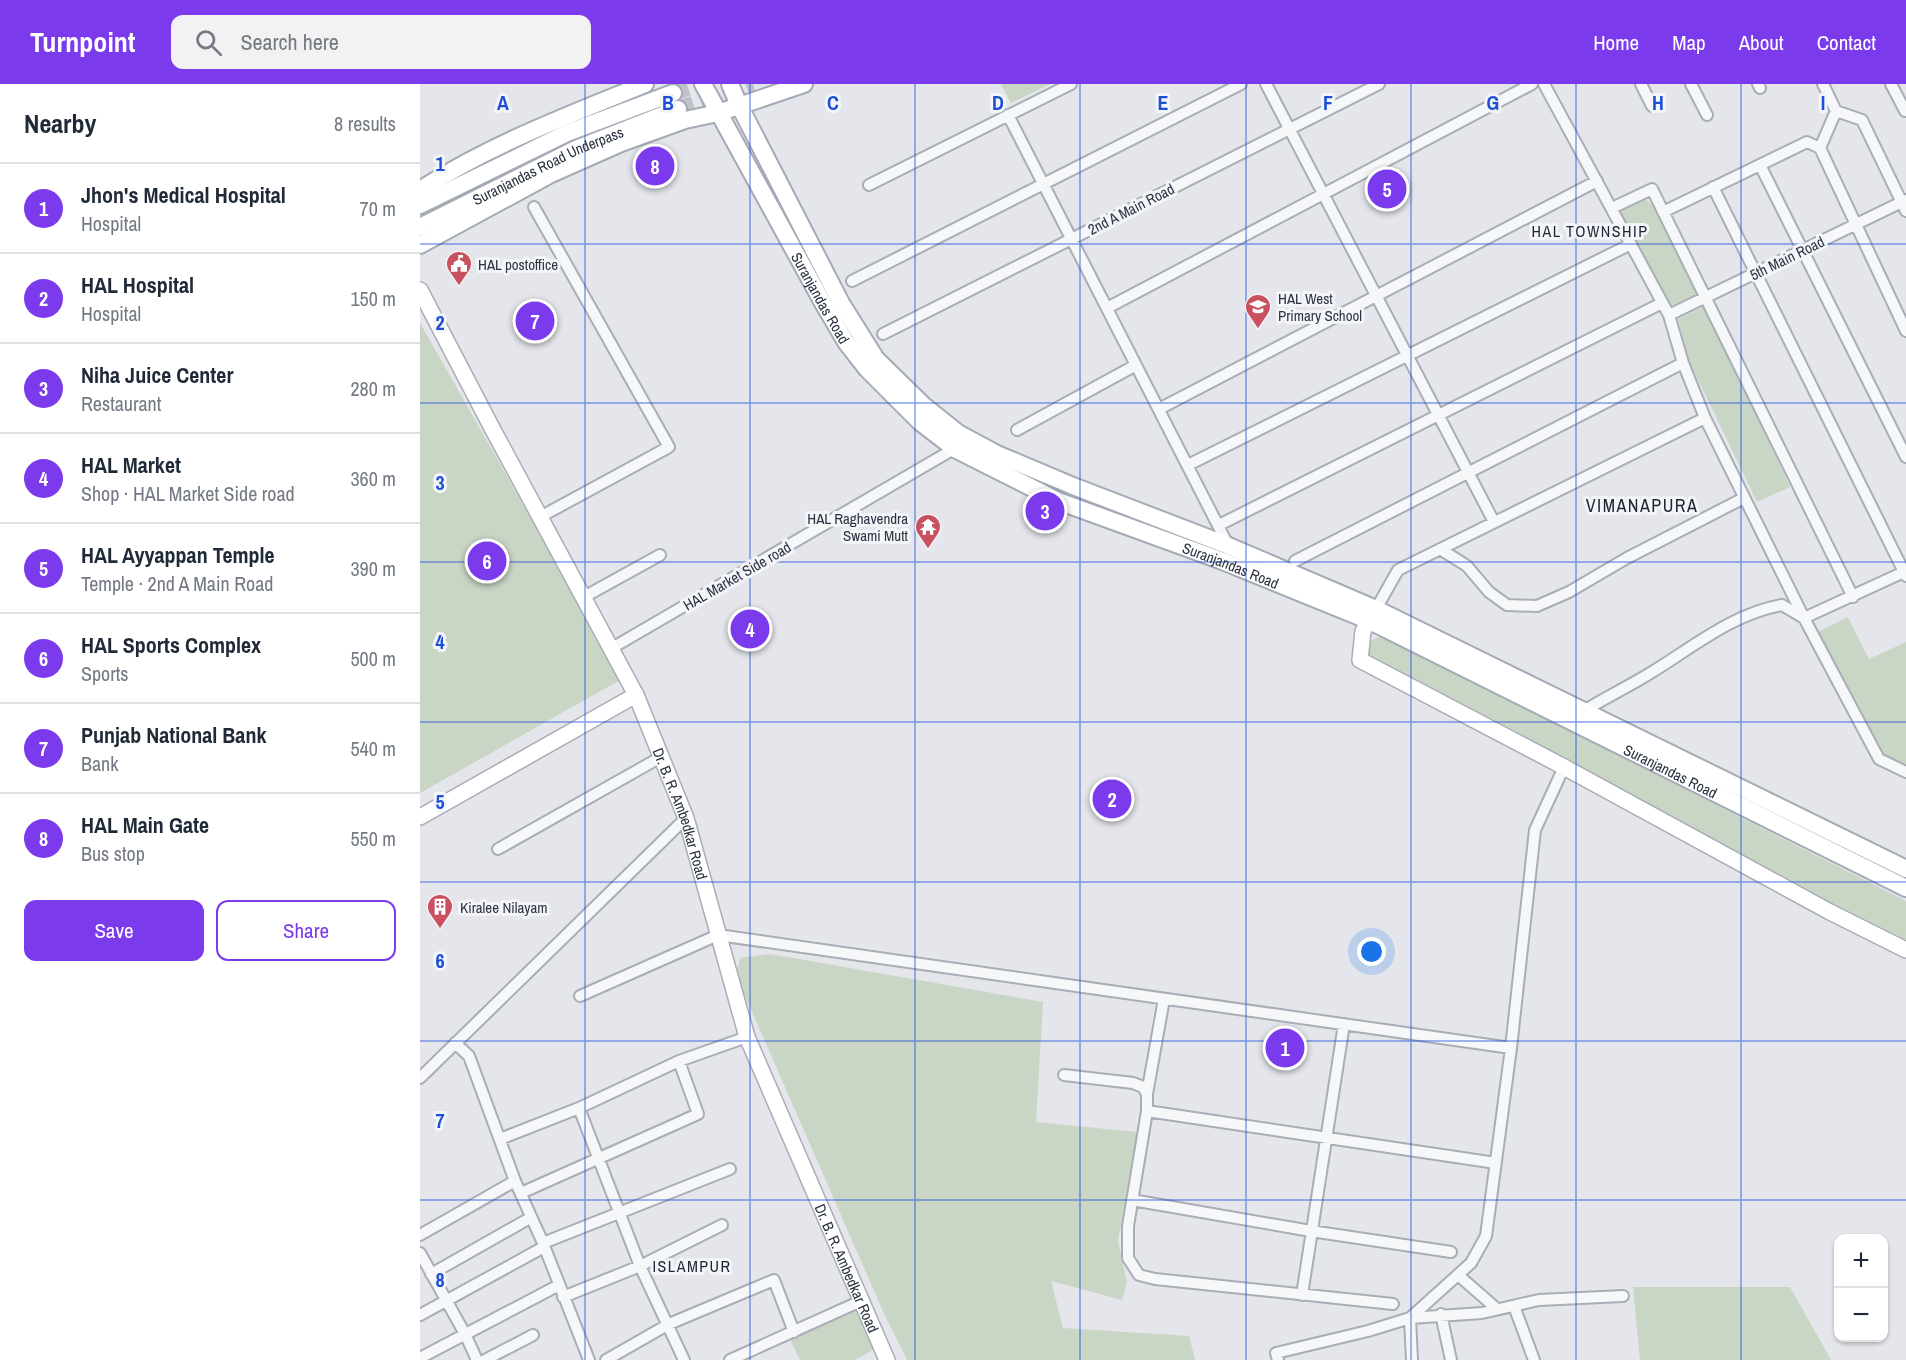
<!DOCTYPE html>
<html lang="en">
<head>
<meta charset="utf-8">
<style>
  :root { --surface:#fff; --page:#f2f2f3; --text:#1f2937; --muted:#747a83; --line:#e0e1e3; --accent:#7c3aed }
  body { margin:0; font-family:"Archivo Narrow",sans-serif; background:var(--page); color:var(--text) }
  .controls { position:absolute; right:18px; bottom:18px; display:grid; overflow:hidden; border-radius:12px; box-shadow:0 2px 4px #0004 }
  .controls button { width:54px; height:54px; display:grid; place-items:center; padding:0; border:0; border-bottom:2px solid var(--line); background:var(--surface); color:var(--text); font:30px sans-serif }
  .you { position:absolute; left:952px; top:868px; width:21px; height:21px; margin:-15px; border:4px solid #fff; border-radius:50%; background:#1a73e8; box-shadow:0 0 0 9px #1a73e833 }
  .badge { display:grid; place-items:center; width:39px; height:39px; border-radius:50%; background:var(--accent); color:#fff; font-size:20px; font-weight:700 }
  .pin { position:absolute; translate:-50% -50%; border:3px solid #fff; box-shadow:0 2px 6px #0006 }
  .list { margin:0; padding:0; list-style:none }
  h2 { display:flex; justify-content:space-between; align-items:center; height:78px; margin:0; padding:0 24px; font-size:26px }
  h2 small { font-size:20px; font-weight:400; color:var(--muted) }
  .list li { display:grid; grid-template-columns:39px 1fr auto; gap:18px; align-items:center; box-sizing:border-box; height:90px; padding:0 24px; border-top:2px solid var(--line) }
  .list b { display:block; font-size:22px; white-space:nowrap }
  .list p { margin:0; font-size:20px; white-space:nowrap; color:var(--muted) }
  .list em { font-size:20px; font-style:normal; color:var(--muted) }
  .actions { display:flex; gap:12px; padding:18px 24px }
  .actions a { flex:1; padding:14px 0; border:2px solid var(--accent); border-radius:12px; text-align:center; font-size:21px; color:var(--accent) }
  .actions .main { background:var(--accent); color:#fff }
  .icon { flex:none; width:33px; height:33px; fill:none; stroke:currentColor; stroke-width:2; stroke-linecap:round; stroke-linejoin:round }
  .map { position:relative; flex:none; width:1486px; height:1276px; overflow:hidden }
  header { display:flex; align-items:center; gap:36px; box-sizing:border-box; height:84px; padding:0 30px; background:var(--accent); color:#fff }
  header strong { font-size:28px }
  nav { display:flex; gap:33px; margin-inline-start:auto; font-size:21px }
  .search { width:420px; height:54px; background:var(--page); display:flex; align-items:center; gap:15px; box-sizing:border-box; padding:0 21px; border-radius:12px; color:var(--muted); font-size:22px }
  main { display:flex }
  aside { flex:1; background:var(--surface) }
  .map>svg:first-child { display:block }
  .green { fill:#c9d5c5 }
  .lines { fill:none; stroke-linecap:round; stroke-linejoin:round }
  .primary-tunnel { stroke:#bfc2c9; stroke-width:16; stroke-dasharray:16 8; stroke-linecap:butt }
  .street-casing { stroke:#a9adb5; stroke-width:14 }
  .secondary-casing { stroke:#a9adb5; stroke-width:18 }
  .primary-casing { stroke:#a4aab6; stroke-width:20 }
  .street { stroke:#f6f7f9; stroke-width:10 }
  .secondary { stroke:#fff; stroke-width:15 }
  .primary { stroke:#fff; stroke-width:16 }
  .grid { fill:none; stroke:#1d4ed8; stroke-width:1.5; stroke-opacity:0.55 }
  .labels { text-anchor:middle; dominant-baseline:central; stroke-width:6; stroke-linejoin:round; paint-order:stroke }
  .street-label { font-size:15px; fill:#2c3343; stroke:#f4f5f8 }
  .poi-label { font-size:15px; fill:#2c3343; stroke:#f4f5f8; text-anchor:start }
  .neighbourhood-label { font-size:16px; letter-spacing:1.5px; fill:#1e2534; stroke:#f4f5f8 }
  .quarter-label { font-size:18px; letter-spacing:1.5px; fill:#1e2534; stroke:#f4f5f8 }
  .grid-label { font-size:20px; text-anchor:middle; font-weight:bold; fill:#1d4ed8; stroke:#f4f5f8; stroke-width:6; stroke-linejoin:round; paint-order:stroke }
</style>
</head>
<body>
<header>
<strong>Turnpoint</strong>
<div class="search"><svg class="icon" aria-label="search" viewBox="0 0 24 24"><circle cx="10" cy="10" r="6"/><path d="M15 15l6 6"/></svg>Search here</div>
<nav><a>Home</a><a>Map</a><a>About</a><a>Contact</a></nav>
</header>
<main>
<aside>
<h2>Nearby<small>8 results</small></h2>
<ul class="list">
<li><span class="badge">1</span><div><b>Jhon's Medical Hospital</b><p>Hospital</p></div><em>70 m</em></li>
<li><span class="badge">2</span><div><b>HAL Hospital</b><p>Hospital</p></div><em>150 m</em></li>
<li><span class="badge">3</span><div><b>Niha Juice Center</b><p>Restaurant</p></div><em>280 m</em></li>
<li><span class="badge">4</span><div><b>HAL Market</b><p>Shop · HAL Market Side road</p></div><em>360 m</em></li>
<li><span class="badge">5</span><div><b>HAL Ayyappan Temple</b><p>Temple · 2nd A Main Road</p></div><em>390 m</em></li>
<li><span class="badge">6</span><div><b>HAL Sports Complex</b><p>Sports</p></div><em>500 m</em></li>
<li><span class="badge">7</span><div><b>Punjab National Bank</b><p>Bank</p></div><em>540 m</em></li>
<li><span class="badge">8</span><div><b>HAL Main Gate</b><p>Bus stop</p></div><em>550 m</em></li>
</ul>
<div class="actions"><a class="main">Save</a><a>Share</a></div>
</aside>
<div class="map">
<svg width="1486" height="1276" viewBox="0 0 1486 1276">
  <rect width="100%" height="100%" fill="#e4e6eb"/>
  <!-- green -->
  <path class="green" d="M581,0H630L591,19Z
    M1225,115L1241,127L1279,209L1251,222L1199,125Z
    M1285,222L1370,403L1337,418L1270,279L1258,235Z
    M0,239L202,595L0,709Z
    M1428,533L1449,575L1486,558V681L1464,672L1398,548Z
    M962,552L1486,817V856L1416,821L949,572L947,558Z
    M350,870L623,918L616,1038L717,1048L698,1157L707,1199L702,1216L631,1197L643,1244L769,1252L775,1276H487L466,1234L316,891L320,874Z
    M1213,1203H1370L1411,1276H1220Z
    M441,1225L458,1263L435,1276H380L370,1255Z"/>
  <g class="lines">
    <!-- primary-tunnel -->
    <path class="primary-tunnel" d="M253,9L280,0
      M258,25L333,0"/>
    <defs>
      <path id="street" d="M846,0L1074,438
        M1124,0L1249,231L1263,279L1285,334L1384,534L1459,675L1486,688
        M1221,0L1232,22
        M1271,0L1287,31
        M1338,0L1340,4
        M1403,0L1416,27L1442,36L1486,127
        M1471,0L1485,27
        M588,31L809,463
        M1400,64L1416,27
        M1340,81L1486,373
        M449,101L651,0
        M1293,103L1486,492
        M114,123L249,363L120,433
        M1192,124L1232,105L1433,513
        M1243,128L1387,58L1400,64L1486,247
        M432,197L821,0
        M687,224L1112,0
        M1249,231L1486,116
        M463,250L959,0
        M739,325L1177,97
        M597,346L716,281
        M768,381L1211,160
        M799,441L1242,219
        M1020,465L1047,482L1069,508L1087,521L1117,522L1149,508L1207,474L1324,414
        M875,477L1263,279
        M164,513L240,471
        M956,525L978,486L1285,334
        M192,564L539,362
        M1164,627C1186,613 1210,602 1232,588C1273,563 1314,529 1362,521L1384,534L1486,487
        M78,765L241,673
        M160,912L298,851L1091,964
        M744,915L727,1010V1027L708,1142V1174L719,1191L735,1195L973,1220
        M35,959L49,972L95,1097L123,1159L169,1276
        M644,991L713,999L723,1003L727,1010
        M0,994L266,734
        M159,1024L220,1182L264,1276
        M727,1027L1076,1079
        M80,1055L159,1024L259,977L327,953
        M101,1109L278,1030L259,977
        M712,1116L891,1147L1031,1168
        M0,1151L95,1097
        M123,1159L310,1085
        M0,1169L45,1250L57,1276
        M11,1190L110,1134
        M1038,1191L1077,1225
        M882,1211L924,940
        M143,1213L220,1182L302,1141
        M1094,1222L1114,1276
        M1021,1230L1031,1276
        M0,1231L124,1163
        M990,1234L1051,1179L1066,1152L1091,964L1115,746L1144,683
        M990,1234L992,1276
        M0,1274L139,1201
        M65,1276L113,1251
        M186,1276L249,1240L354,1196L374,1248
        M310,1276L441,1217
        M858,1276L856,1269L948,1247L990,1234L1062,1229L1119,1216L1203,1212"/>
      <g id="secondary">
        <path id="s1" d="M0,206L72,344L216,611L266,734L327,953L467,1276"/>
        <path d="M955,528L943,547L940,576L1144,683L1410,828L1486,866"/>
        <path d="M0,733L216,611"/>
      </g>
      <g id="primary">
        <path id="s2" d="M283,0L403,219L426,258L447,285L500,338L535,365L638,417L800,476L950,537L1486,804"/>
        <path d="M310,0L319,21L421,219L456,275L503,321L538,349L577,370L653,402L804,460L956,525L1486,785"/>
        <path d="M0,106C69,61 149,31 225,0"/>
        <path d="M0,121L147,49L253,9"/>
        <path id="s3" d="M0,143L156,65L258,25"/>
        <path d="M0,161L131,90L201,59L265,36L298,29L384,0"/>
      </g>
    </defs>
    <!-- street casing -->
    <use href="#street" class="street-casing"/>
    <!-- secondary casing -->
    <use href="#secondary" class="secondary-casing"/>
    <!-- primary casing -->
    <use href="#primary" class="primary-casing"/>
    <!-- street -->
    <use href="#street" class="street"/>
    <!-- secondary -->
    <use href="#secondary" class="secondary"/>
    <!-- primary -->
    <use href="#primary" class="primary"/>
  </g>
  <!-- grid -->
  <path class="grid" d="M165,0V1276M330,0V1276M495,0V1276M660,0V1276M826,0V1276M991,0V1276M1156,0V1276M1321,0V1276M0,160H1486M0,319H1486M0,478H1486M0,638H1486M0,798H1486M0,957H1486M0,1116H1486"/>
  <!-- icons -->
  <defs>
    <symbol id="civic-pin" viewBox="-11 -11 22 30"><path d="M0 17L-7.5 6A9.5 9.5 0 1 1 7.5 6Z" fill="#c9505e" stroke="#f4f5f8"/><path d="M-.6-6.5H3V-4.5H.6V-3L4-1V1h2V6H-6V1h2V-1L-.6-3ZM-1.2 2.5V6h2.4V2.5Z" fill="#fff"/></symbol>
    <symbol id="school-pin" viewBox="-11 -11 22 30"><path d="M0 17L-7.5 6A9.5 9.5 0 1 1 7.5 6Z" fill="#c9505e" stroke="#f4f5f8"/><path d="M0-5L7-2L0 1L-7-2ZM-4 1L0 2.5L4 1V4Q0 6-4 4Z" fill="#fff"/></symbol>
    <symbol id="temple-pin" viewBox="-11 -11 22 30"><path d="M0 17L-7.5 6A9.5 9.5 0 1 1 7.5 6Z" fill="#c9505e" stroke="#f4f5f8"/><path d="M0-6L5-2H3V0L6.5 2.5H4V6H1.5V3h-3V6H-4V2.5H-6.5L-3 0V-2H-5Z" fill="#fff"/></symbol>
    <symbol id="building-pin" viewBox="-11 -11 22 30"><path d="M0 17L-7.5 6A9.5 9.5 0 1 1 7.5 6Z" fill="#c9505e" stroke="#f4f5f8"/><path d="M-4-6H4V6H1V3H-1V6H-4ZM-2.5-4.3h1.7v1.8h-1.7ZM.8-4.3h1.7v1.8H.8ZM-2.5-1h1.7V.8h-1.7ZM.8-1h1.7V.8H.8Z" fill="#fff"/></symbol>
  </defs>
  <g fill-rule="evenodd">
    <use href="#civic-pin" x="24" y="165" width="30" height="40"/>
    <use href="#school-pin" x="823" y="208" width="30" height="40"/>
    <use href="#temple-pin" x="493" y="428" width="30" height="40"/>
    <use href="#building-pin" x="5" y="808" width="30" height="40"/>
  </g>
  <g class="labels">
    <!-- street labels -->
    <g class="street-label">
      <text stroke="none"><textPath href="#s3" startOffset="142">Suranjandas Road Underpass</textPath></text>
      <text transform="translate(711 125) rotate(-27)">2nd A Main Road</text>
      <text transform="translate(1367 174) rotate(-26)">5th Main Road</text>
      <text stroke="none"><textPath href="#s2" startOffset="244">Suranjandas Road</textPath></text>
      <text stroke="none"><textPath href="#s2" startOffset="748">Suranjandas Road</textPath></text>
      <text transform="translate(317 492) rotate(-30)">HAL Market Side road</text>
      <text stroke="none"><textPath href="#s2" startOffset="1234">Suranjandas Road</textPath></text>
      <text stroke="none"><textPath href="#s1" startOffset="586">Dr. B. R. Ambedkar Road</textPath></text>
      <text stroke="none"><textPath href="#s1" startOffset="1071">Dr. B. R. Ambedkar Road</textPath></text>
    </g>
    <!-- poi labels -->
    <g class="poi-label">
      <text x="58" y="180">HAL postoffice</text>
      <text x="858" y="214">HAL West<tspan x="858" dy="17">Primary School</tspan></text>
      <text x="488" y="434" text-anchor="end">HAL Raghavendra<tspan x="488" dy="17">Swami Mutt</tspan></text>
      <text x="40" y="823">Kiralee Nilayam</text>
    </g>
    <!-- neighbourhood labels -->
    <g class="neighbourhood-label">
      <text x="1170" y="147">HAL TOWNSHIP</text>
      <text x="272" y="1182">ISLAMPUR</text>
    </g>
    <!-- quarter labels -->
    <g class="quarter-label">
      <text x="1222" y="421">VIMANAPURA</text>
    </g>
  </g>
  <g class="grid-label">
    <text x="83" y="26">A</text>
    <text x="248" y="26">B</text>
    <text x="413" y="26">C</text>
    <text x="578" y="26">D</text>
    <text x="743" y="26">E</text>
    <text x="908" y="26">F</text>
    <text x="1073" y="26">G</text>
    <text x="1238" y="26">H</text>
    <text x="1403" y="26">I</text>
    <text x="20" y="87">1</text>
    <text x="20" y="246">2</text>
    <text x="20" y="406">3</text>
    <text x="20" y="565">4</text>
    <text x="20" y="725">5</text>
    <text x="20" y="884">6</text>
    <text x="20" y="1044">7</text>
    <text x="20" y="1203">8</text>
  </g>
</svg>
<div class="controls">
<button>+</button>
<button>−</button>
</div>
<div class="you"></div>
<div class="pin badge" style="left:865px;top:964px">1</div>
<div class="pin badge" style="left:692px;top:715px">2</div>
<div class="pin badge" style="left:625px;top:427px">3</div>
<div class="pin badge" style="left:330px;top:545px">4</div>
<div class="pin badge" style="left:967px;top:105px">5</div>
<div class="pin badge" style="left:67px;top:477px">6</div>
<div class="pin badge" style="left:115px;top:237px">7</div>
<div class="pin badge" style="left:235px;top:82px">8</div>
</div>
</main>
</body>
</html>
